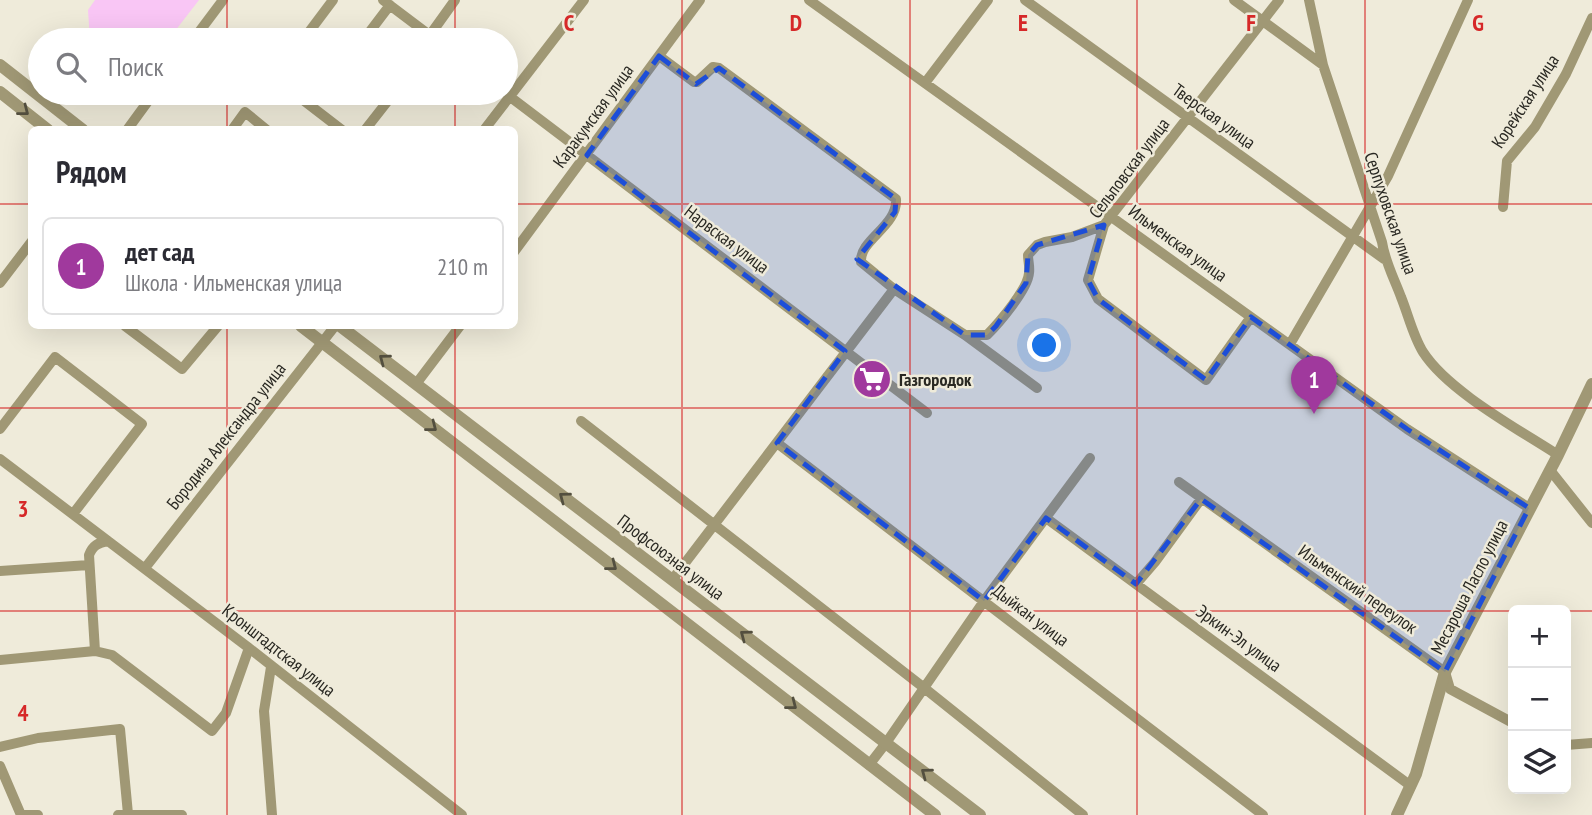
<!DOCTYPE html>
<html lang="ru">
<head>
<meta charset="utf-8">
<style>
  :root { --surface:#fff; --page:#f7f7f7; --text:#2b2b33; --muted:#7c7c81; --line:#e1e1e2; --accent:#a0399d }
  body { margin:0; font-family:"PT Sans Narrow",sans-serif; background:var(--page); color:var(--text) }
  .controls { position:absolute; right:21px; bottom:21px; display:grid; overflow:hidden; border-radius:10px; box-shadow:0 7px 28px #0002 }
  .controls button { width:63px; height:63px; display:grid; place-items:center; padding:0; border:0; border-bottom:2px solid var(--line); background:var(--surface); color:var(--text); font:35px sans-serif }
  .you { position:absolute; left:1045px; top:346px; width:24px; height:24px; margin:-18px; border:5px solid #fff; border-radius:50%; background:#1a73e8; box-shadow:0 0 0 10px #1a73e833 }
  .badge { display:grid; place-items:center; width:46px; height:46px; border-radius:50%; background:var(--accent); color:#fff; font-size:23px; font-weight:700 }
  .pin { position:absolute; translate:-50% -58px; filter:drop-shadow(0 2px 4px #0008) }
  .pin::after { content:''; position:absolute; top:37px; width:24px; height:21px; background:inherit; clip-path:polygon(0 0,100% 0,50% 100%) }
  .list { margin:0; padding:0; list-style:none }
  h2 { display:flex; justify-content:space-between; align-items:center; height:91px; margin:0; padding:0 28px; font-size:30px }
  h2 small { font-size:23px; font-weight:400; color:var(--muted) }
  .list li { display:grid; grid-template-columns:46px 1fr auto; gap:21px; align-items:center; box-sizing:border-box; height:98px; margin:0 14px 14px; padding:0 14px; border:2px solid var(--line); border-radius:10px }
  .list b { display:block; font-size:26px; white-space:nowrap }
  .list p { margin:0; font-size:23px; white-space:nowrap; color:var(--muted) }
  .list em { font-size:23px; font-style:normal; color:var(--muted) }
  .icon { flex:none; width:38px; height:38px; fill:none; stroke:currentColor; stroke-width:2; stroke-linecap:round; stroke-linejoin:round }
  .map { position:relative; flex:none; width:1592px; height:815px; overflow:hidden }
  .search { position:absolute; background:var(--surface); box-shadow:0 7px 28px #0002; left:28px; top:28px; width:490px; height:77px; display:flex; align-items:center; gap:18px; box-sizing:border-box; padding:0 24px; border-radius:38px; color:var(--muted); font-size:26px }
  .panel { position:absolute; background:var(--surface); box-shadow:0 7px 28px #0002; left:28px; top:126px; width:490px; height:203px; border-radius:10px }
  .map>svg:first-child { display:block }
  .green { fill:#f9c6f5 }
  .lines { fill:none; stroke-linecap:round; stroke-linejoin:round }
  .minor { stroke:#a09875; stroke-width:10 }
  .tertiary { stroke:#a09875; stroke-width:12 }
  .oneway { stroke:#534f3f }
  .marked { fill:#1d4ed8; fill-opacity:0.2; stroke:#1d4ed8; stroke-width:5; stroke-dasharray:14 9; stroke-linejoin:round }
  .grid { fill:none; stroke:#d62828; stroke-width:2; stroke-opacity:0.55 }
  .labels { text-anchor:middle; dominant-baseline:central; stroke-width:5; stroke-linejoin:round; paint-order:stroke }
  .street-label { font-size:18px; fill:#292822; stroke:#efebda }
  .poi-label { font-size:18px; font-weight:bold; fill:#292822; stroke:#efebda; text-anchor:start }
  .grid-label { font-size:23px; text-anchor:middle; font-weight:bold; fill:#d62828; stroke:#efebda; stroke-width:5; stroke-linejoin:round; paint-order:stroke }
</style>
</head>
<body>
<div class="map">
<svg width="1592" height="815" viewBox="0 0 1592 815">
  <rect width="100%" height="100%" fill="#efebda"/>
  <!-- green -->
  <path class="green" d="M95,0H199L168,40H90L88,10Z"/>
  <g class="lines">
    <!-- minor -->
    <path class="minor" d="M383,0L436,40
      M809,0L1407,429L1529,508
      M1025,0L1384,259
      M1234,0L1323,65
      M1309,0L1323,65L1382,242C1385,262 1394,278 1401,297C1408,314 1413,336 1423,352C1448,391 1518,429 1558,455
      M430,35L455,0
      M193,40L223,0
      M303,40L333,0
      M375,40L368,34L390,5
      M659,56L694,82H697L713,67L719,68L896,199C898,226 859,240 861,262L894,289L965,335L1037,388
      M925,83L988,0
      M294,93L342,130
      M505,93L927,413
      M127,130L154,93
      M232,130L245,112L267,130
      M365,130L394,93
      M484,130L584,0
      M1503,207L1507,161L1535,127L1566,74L1592,18
      M514,252L700,0
      M0,283L32,241
      M1251,317L1206,380L1098,299L1088,280L1104,225L1279,0
      M125,326L182,369L218,326
      M968,335H987C999,323 1028,289 1029,273C1030,267 1028,261 1028,255L1037,245L1045,242L1072,237L1104,225
      M1290,344L1388,176L1468,0
      M416,384L460,326
      M581,421L923,687L1083,815
      M0,429L55,357L142,424L73,514
      M777,443L1263,815
      M0,459L249,648L462,815
      M1550,470L1592,523
      M1179,482L1445,672L1450,689L1513,723
      M1046,518L1411,786
      M145,568L335,326
      M0,571L89,565
      M672,580L894,289
      M1136,584L1155,562L1201,499
      M95,651L89,555C93,545 98,543 108,541
      M0,660L95,651L112,655L212,731L226,713L249,648
      M271,667L264,711L272,815
      M1566,745L1592,743
      M0,747L38,738L120,729L128,814
      M869,765L886,743L984,601L1090,458
      M0,766L21,815H38
      M118,815H182"/>
    <!-- tertiary -->
    <path class="tertiary" d="M0,65L83,130
      M0,92L48,130
      M301,326L935,815
      M340,326L980,815
      M1397,815L1416,774L1445,672L1558,455L1592,384"/>
  </g>
  <!-- one-way arrows -->
  <defs><path id="oneway-chevron" d="M-2-3.5L2.5 0L-2 3.5" fill="none" stroke-width="1.6" stroke-linecap="round" stroke-linejoin="round" transform="scale(1.75)"/></defs>
  <g class="oneway">
    <use href="#oneway-chevron" transform="translate(24 111) rotate(38)"/>
    <use href="#oneway-chevron" transform="translate(384 359) rotate(-143)"/>
    <use href="#oneway-chevron" transform="translate(432 427) rotate(38)"/>
    <use href="#oneway-chevron" transform="translate(564 497) rotate(-143)"/>
    <use href="#oneway-chevron" transform="translate(612 566) rotate(38)"/>
    <use href="#oneway-chevron" transform="translate(745 635) rotate(-143)"/>
    <use href="#oneway-chevron" transform="translate(792 705) rotate(38)"/>
    <use href="#oneway-chevron" transform="translate(926 773) rotate(-143)"/>
  </g>
  <!-- marked area -->
  <path class="marked" d="M659,56L696,84L719,68L896,199L895,212L857,259L965,335H987L996,326L1026,283L1028,255L1037,245L1104,225L1088,280L1098,299L1206,380L1251,317L1407,429L1529,508L1445,672L1201,499L1136,584L1046,518L984,601L777,443L845,351L587,155Z"/>
  <!-- grid -->
  <path class="grid" d="M227,0V40M455,0V40M682,0V815M910,0V815M1137,0V815M1365,0V815M227,93V130M455,93V130M0,204H32M514,204H1592M227,326V815M455,326V815M0,408H1592M0,611H1513M1566,611H1592"/>
  <!-- icons -->
  <defs>
    <symbol id="supermarket-disc" viewBox="-11 -11 22 22"><circle r="9.5" fill="#a0399d" stroke="#efebda"/><path d="M-6-5.5h2.5l.6 2H6L4.5 2H-2.5L-4.4-4H-6ZM-1.5 3.2a1.3 1.3 0 1 0 .1 0ZM3 3.2a1.3 1.3 0 1 0 .1 0Z" fill="#fff"/></symbol>
  </defs>
  <g fill-rule="evenodd">
    <use href="#supermarket-disc" x="850" y="357" width="44" height="44"/>
  </g>
  <g class="labels">
    <!-- street labels -->
    <g class="street-label">
      <text transform="translate(1525 101) rotate(-57)">Корейская улица</text>
      <text transform="translate(593 116) rotate(-54)">Каракумская улица</text>
      <text transform="translate(1214 116) rotate(36)">Тверская улица</text>
      <text transform="translate(1129 168) rotate(-53)">Сельповская улица</text>
      <text transform="translate(1391 213) rotate(71)">Серпуховская улица</text>
      <text transform="translate(727 239) rotate(37)">Нарвская улица</text>
      <text transform="translate(1178 243) rotate(36)">Ильменская улица</text>
      <text transform="translate(226 436) rotate(-52)">Бородина Александра улица</text>
      <text transform="translate(671 557) rotate(37)">Профсоюзная улица</text>
      <text transform="translate(1469 587) rotate(-63)">Месароша Ласло улица</text>
      <text transform="translate(1358 589) rotate(35)">Ильменский переулок</text>
      <text transform="translate(1031 615) rotate(37)">Дыйкан улица</text>
      <text transform="translate(1239 638) rotate(36)">Эркин-Эл улица</text>
      <text transform="translate(279 650) rotate(38)">Кронштадтская улица</text>
    </g>
    <!-- poi labels -->
    <g class="poi-label">
      <text x="899" y="379">Газгородок</text>
    </g>
  </g>
  <g class="grid-label">
    <text x="569" y="31">C</text>
    <text x="796" y="31">D</text>
    <text x="1023" y="31">E</text>
    <text x="1251" y="31">F</text>
    <text x="1478" y="31">G</text>
    <text x="23" y="517">3</text>
    <text x="23" y="721">4</text>
  </g>
</svg>
<div class="controls">
<button>+</button>
<button>−</button>
<button><svg class="icon" aria-label="layers" viewBox="0 0 24 24"><path d="M12 4l9 5-9 5-9-5zM3 14l9 5 9-5"/></svg></button>
</div>
<div class="you"></div>
<div class="pin badge" style="left:1314px;top:414px">1</div>
<div class="search"><svg class="icon" aria-label="search" viewBox="0 0 24 24"><circle cx="10" cy="10" r="6"/><path d="M15 15l6 6"/></svg>Поиск</div>
<section class="panel">
<h2>Рядом<small></small></h2>
<ul class="list">
<li><span class="badge">1</span><div><b>дет сад</b><p>Школа · Ильменская улица</p></div><em>210 m</em></li>
</ul>
</section>
</div>
</body>
</html>
